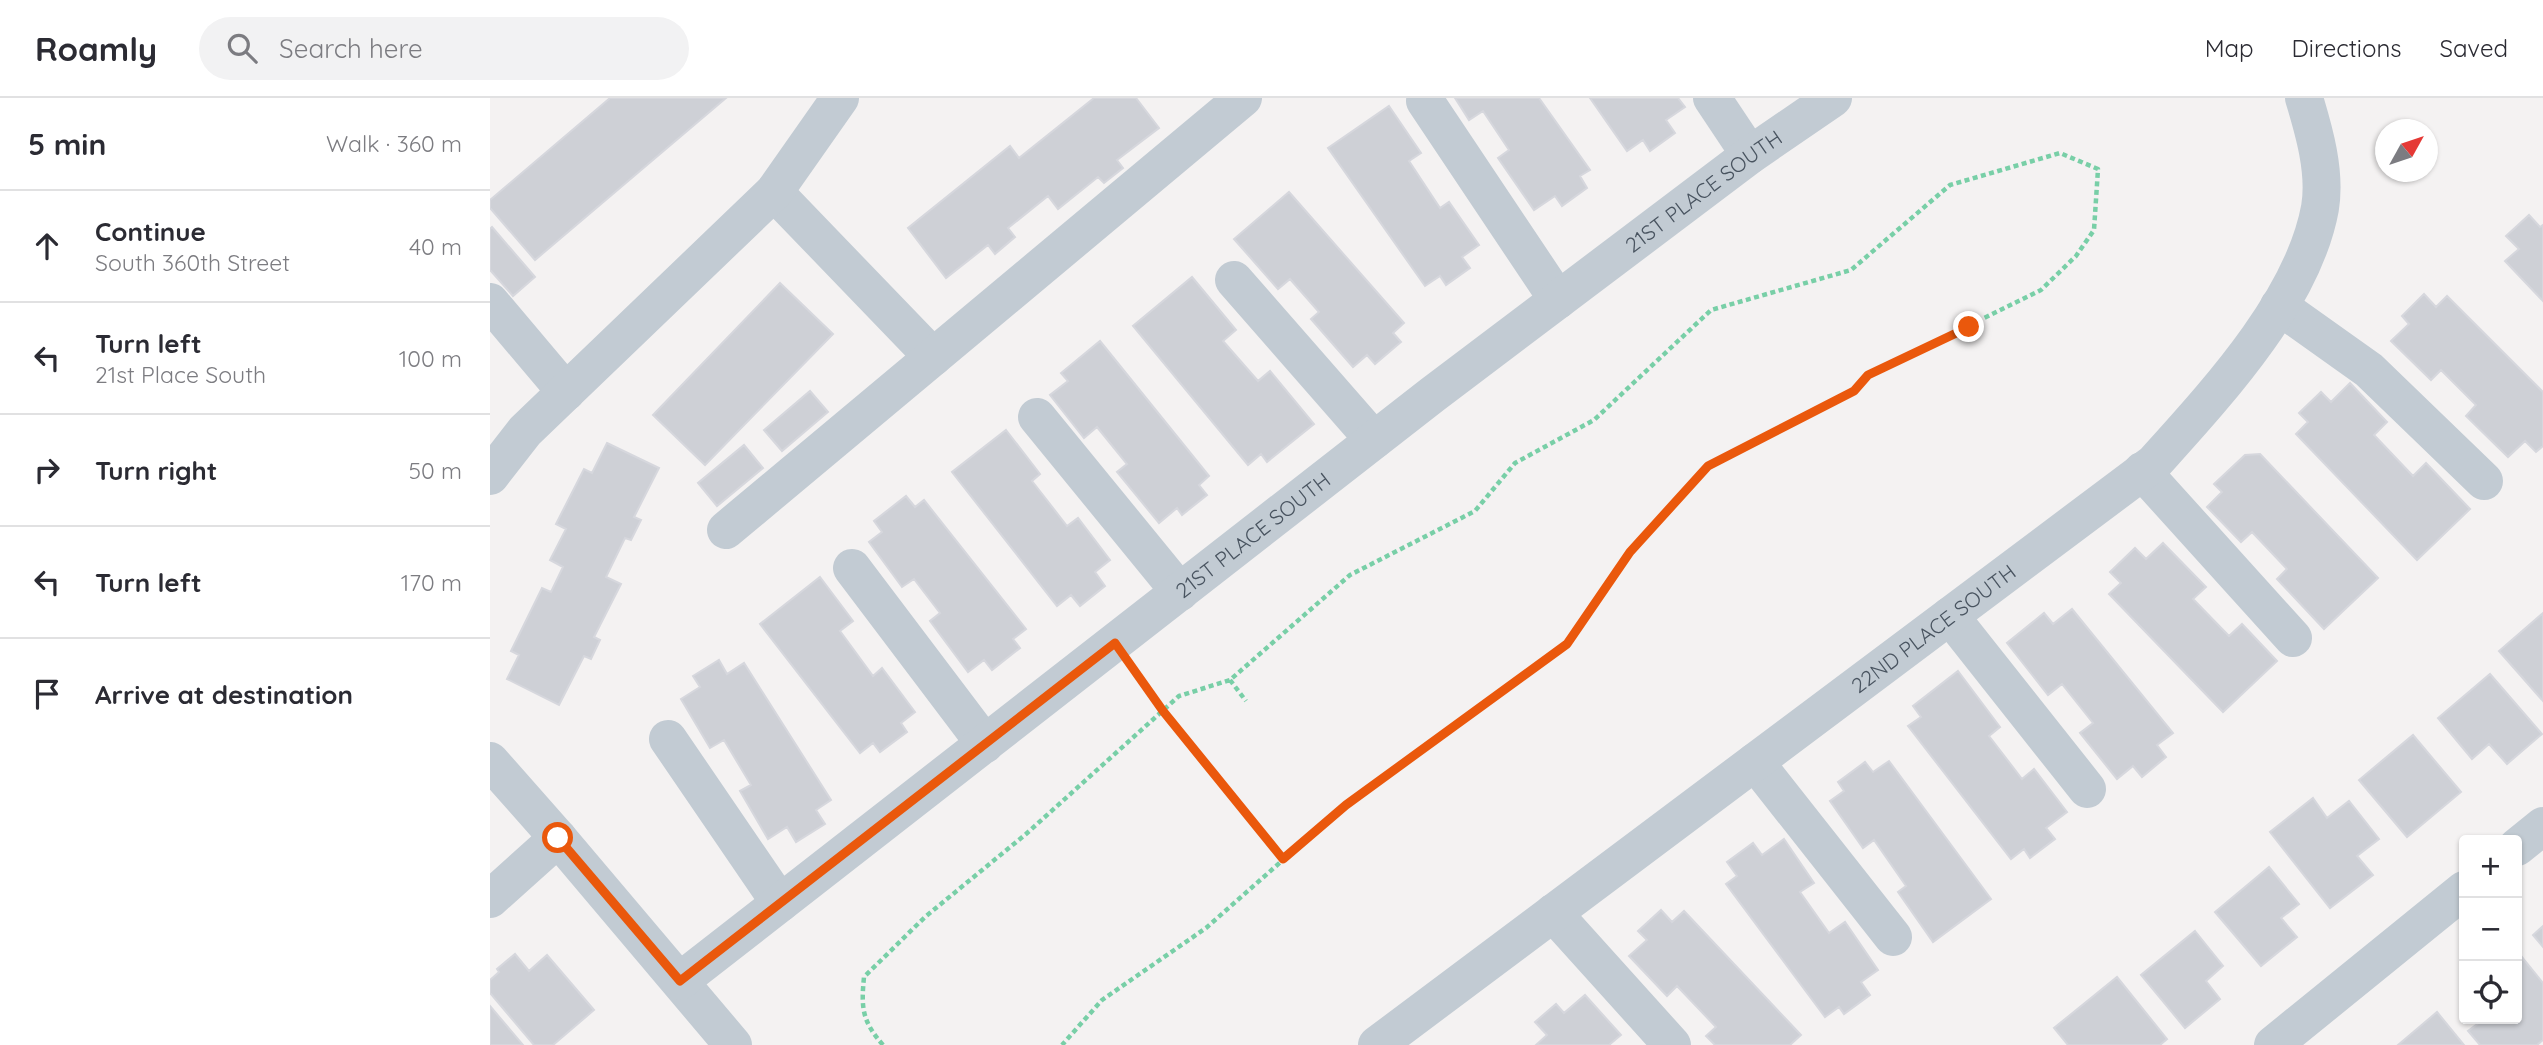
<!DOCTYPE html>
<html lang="en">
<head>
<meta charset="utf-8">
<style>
  :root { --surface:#fff; --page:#f2f2f3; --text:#2b2b33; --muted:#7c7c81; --line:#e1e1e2 }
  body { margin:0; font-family:Quicksand,sans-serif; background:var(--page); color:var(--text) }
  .controls { position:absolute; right:21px; bottom:21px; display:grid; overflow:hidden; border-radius:7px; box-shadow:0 2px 5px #0004 }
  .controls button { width:63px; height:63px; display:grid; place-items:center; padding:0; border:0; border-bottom:2px solid var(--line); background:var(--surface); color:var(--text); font:35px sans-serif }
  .compass { position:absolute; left:1885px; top:21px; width:63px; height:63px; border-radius:50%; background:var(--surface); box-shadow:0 2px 5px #0004; rotate:50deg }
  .stop { position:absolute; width:21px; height:21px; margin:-16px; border:5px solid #ea580c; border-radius:50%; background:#fff }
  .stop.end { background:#ea580c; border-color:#fff; box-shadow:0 2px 7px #0008 }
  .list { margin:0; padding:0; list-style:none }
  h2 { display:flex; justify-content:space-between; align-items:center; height:91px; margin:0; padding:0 28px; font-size:30px }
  h2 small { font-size:23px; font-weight:400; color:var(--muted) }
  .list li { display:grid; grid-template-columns:46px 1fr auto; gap:21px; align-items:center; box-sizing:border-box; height:112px; padding:0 28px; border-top:2px solid var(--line) }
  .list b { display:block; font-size:26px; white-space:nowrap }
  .list p { margin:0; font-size:23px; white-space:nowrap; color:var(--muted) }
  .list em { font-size:23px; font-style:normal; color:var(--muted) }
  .icon { flex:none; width:38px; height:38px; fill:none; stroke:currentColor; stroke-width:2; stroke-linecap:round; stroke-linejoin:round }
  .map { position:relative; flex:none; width:2053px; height:947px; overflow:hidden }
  header { display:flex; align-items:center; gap:42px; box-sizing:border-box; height:98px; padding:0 35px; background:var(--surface); border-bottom:2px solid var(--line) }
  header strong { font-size:33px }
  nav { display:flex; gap:38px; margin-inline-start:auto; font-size:24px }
  .search { width:490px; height:63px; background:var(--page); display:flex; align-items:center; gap:18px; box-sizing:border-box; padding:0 24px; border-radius:38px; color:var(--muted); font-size:26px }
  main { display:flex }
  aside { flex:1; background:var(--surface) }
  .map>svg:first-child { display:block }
  .building { fill:#ced0d6; stroke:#d6d7dd; stroke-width:2 }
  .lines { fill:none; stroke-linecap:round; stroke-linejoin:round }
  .path { stroke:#78cfa7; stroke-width:4.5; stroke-dasharray:5 3.5; stroke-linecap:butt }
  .minor { stroke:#c2cbd3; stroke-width:38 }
  .route { stroke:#ea580c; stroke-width:9 }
  .labels { text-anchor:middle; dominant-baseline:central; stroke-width:7; stroke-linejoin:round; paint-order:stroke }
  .street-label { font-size:21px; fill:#495460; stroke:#fff }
</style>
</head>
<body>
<header>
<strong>Roamly</strong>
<div class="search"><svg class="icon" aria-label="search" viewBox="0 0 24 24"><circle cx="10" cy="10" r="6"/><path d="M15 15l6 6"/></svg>Search here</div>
<nav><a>Map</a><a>Directions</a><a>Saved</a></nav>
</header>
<main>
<aside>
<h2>5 min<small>Walk · 360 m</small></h2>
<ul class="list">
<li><svg class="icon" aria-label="ahead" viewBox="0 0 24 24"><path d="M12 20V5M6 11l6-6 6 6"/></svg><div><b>Continue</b><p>South 360th Street</p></div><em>40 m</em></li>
<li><svg class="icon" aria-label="left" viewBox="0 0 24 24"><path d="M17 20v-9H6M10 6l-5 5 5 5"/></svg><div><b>Turn left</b><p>21st Place South</p></div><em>100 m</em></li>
<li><svg class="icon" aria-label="right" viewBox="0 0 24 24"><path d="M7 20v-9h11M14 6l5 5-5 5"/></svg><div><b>Turn right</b></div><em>50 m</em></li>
<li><svg class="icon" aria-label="left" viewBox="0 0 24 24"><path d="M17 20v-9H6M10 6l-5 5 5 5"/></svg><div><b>Turn left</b></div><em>170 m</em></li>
<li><svg class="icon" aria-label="arrive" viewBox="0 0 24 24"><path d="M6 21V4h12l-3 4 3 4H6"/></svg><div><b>Arrive at destination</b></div></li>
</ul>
</aside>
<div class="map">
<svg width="2053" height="947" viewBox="0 0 2053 947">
  <rect width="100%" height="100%" fill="#f4f2f2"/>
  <!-- building -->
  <path class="building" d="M120,0H236L45,162L0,110V102Z
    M604,0H646L669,30L627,62L633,70L614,85L608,79L568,111L558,98L518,130L525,139L505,156L498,147L456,180L418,130L520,48L529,60Z
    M965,0H1049L1100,72L1090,78L1097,90L1072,108L1065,98L1044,112L1008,60L1019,52L993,13L979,22Z
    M1100,0H1188L1195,9L1176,22L1185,35L1160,53L1153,42L1137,53Z
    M899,8L931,55L919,63L950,110L959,104L989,147L972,159L980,170L956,187L950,178L935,188L838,50Z
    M799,94L914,225L903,235L911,244L885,266L877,257L863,269L821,221L829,214L800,181L788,191L744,141Z
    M2039,117L2050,129L2053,127V203L2015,163L2029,151L2016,138Z
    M2,129L45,179L23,198L0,172V131Z
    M702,179L746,232L733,243L768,283L780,273L824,326L777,364L771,356L758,367L643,228Z
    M290,185L343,236L215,367L163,317Z
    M1934,196L1946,209L1957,198L2053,294V348L2046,354L2035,343L2018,359L1976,318L1986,307L1951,272L1941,282L1901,243L1919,226L1912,218Z
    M610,243L719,378L709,387L717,397L692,417L687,410L669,425L627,374L637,366L607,329L594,340L560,297L578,283L571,275Z
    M1860,285L1897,324L1884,337L1923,378L1936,365L1980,411L1927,462L1806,336L1818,324L1809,315L1831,294L1841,304Z
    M320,293L338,314L292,353L274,332Z
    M516,332L550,376L542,383L577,428L588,420L620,462L605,474L615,488L590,508L581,497L567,508L462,374Z
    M117,345L169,370L144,419L151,422L141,442L135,440L116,479L131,486L104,539L110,542L101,561L94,558L69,607L17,581L29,557L21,553L52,490L61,494L73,469L60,462L76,431L66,426L94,371L102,375Z
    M254,347L273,370L227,408L208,385Z
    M1770,356L1888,480L1834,531L1787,481L1797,471L1762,434L1751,444L1717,409L1732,394L1724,386L1755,357Z
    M416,398L425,409L434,402L536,531L523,541L530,550L502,572L494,562L478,574L440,523L450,515L424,481L412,489L379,444L392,434L384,423Z
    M1673,445L1716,489L1703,501L1739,538L1752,526L1787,563L1733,614L1619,496L1631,485L1620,474L1645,450L1656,461Z
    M330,479L363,523L350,533L383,578L392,570L425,614L411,625L417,634L390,654L383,645L370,655L270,526Z
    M1582,511L1683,635L1667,647L1676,659L1652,679L1643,668L1627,681L1590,635L1603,625L1572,586L1558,597L1517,545L1554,515L1563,526Z
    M2053,515V603L2009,553Z
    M229,562L237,576L254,565L341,702L326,712L335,726L306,744L297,729L278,741L250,693L261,687L234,642L220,650L191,601L210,589L203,578Z
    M1468,573L1510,629L1499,638L1532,681L1544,671L1577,714L1556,730L1565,741L1540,760L1534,751L1521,761L1418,628L1431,619L1423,608Z
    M2000,576L2052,636L2017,666L1999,646L1982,661L1948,620Z
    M1923,637L1971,694L1917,739L1869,682Z
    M1399,663L1501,801L1443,844L1408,794L1416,788L1384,742L1373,750L1340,703L1354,693L1348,684L1375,664L1383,674Z
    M1823,700L1837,720L1859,703L1889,741L1867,758L1883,777L1840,810L1780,734Z
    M1294,741L1324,785L1310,794L1339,835L1355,824L1388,872L1371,884L1380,897L1354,916L1349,909L1335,919L1236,786L1247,778L1237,764L1263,745L1272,757Z
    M1779,769L1809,806L1791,820L1807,839L1771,868L1725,814Z
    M1171,812L1182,824L1194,813L1311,937L1300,947H1225L1216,938L1226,929L1187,888L1177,898L1139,858L1157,842L1148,833Z
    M2053,828V849L2043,837Z
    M1705,833L1733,868L1716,883L1730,901L1695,930L1651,877Z
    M2027,853L2053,885V942L2047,947H1990L1978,933L1994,921H2027Z
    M25,856L39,873L57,857L104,912L63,947H44L0,895V882L9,874L7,871Z
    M1627,879L1677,941L1670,947H1578L1564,930Z
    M1095,897L1131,937L1119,947H1046L1057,937L1045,924L1066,906L1074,915Z
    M0,908L33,947H0Z
    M1947,914L1974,947H1908Z"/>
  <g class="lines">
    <!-- path -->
    <path class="path" d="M645,574L672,613L793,761
      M740,582L756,603
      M393,947C372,923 371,910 374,879L435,819L536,736L689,598L740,582L860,477L985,413L1025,365L1104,322L1221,212L1361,172L1460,87L1570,55L1608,71L1604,132L1586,158L1551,192L1378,277L1364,293L1218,368L1140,454L1077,546L855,707L716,830L612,902L572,947"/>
    <!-- minor -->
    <g class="minor">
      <path d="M1222,0L1260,57"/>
      <path d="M935,3L1068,202"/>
      <path d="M284,94L443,259"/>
      <path d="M744,182L884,342"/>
      <path d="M0,204L76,294"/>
      <path d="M1789,208L1879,272L1994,383"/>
      <path d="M547,319L690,494"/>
      <path d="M1652,373L1803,540"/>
      <path d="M0,378L35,333L284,94L350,0"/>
      <path d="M236,432L753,0"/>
      <path d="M362,470L495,646"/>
      <path d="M1460,518L1597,691"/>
      <path d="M178,641L290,805"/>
      <path d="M0,663L68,740L243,947"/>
      <path d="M1265,664L1403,839"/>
      <path d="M2027,749L2053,728"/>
      <path d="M0,801L68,740"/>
      <path d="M1063,815L1182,947"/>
      <path id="s1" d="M190,883L942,297L1260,57L1343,0"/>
      <path id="s2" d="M887,947L1664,365C1726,296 1813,203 1830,110C1836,74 1824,33 1814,0"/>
      <path d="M1783,947L1974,792"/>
    </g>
  </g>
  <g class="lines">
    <!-- route -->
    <path class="route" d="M68,740L190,883L625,545L673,613L793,761L856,707L1077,546L1140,454L1218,368L1364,293L1378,277L1479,229"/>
  </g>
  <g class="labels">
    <!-- street labels -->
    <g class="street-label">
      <text stroke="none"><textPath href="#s1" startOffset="1293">21ST PLACE SOUTH</textPath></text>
      <text stroke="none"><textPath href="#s1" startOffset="726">21ST PLACE SOUTH</textPath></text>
      <text stroke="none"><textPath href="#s2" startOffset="695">22ND PLACE SOUTH</textPath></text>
    </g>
  </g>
</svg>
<div class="controls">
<button>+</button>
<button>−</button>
<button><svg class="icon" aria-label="locate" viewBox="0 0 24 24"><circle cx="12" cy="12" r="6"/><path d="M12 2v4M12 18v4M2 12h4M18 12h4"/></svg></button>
</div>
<svg class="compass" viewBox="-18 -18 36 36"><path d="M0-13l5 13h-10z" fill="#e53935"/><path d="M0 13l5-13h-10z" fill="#7c7c81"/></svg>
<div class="stop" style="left:68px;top:740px"></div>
<div class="stop end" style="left:1479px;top:229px"></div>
</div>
</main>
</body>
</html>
